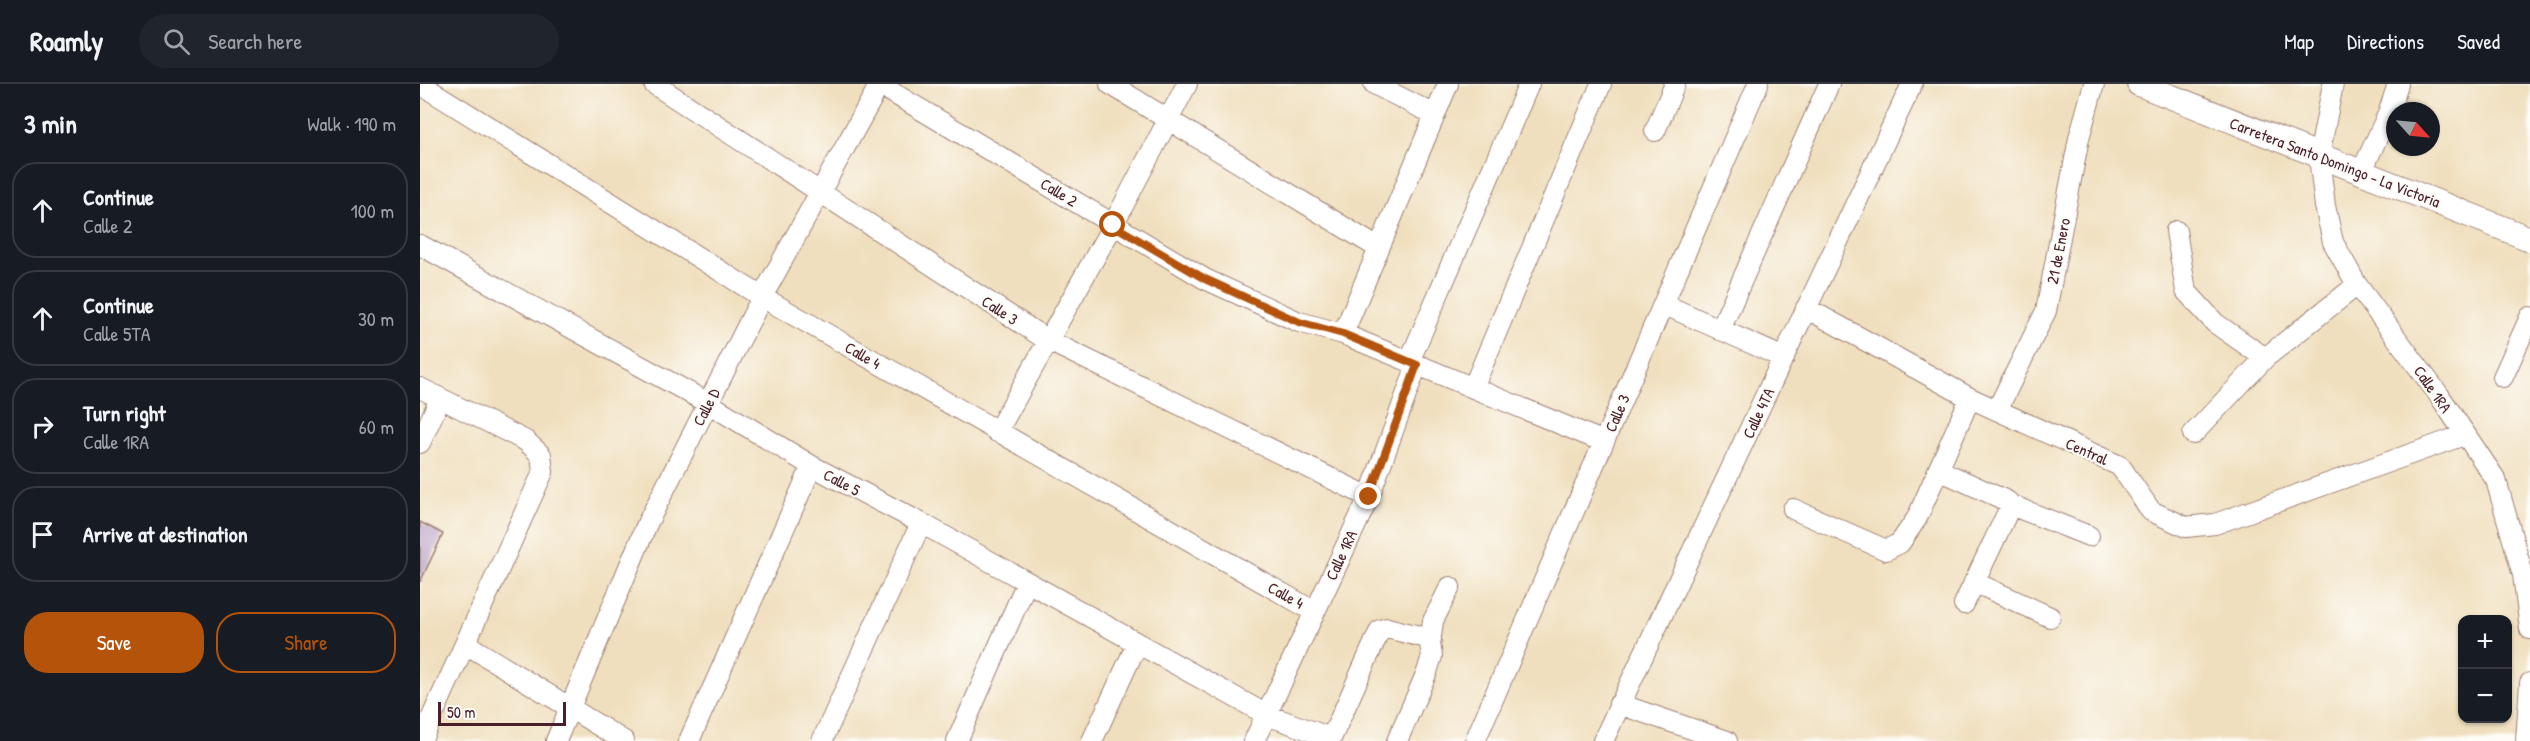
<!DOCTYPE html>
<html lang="en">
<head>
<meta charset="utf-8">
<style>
  :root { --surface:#171b24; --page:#20242c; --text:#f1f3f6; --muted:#9ea1a6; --line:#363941; --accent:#b45309 }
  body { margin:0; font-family:"Patrick Hand",sans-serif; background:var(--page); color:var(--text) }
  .controls { position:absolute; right:18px; bottom:18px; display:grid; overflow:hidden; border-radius:12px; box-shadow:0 2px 4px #0004 }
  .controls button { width:54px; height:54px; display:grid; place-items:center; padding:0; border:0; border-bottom:2px solid var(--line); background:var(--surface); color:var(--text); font:30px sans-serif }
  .compass { position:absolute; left:1966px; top:18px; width:54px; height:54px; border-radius:50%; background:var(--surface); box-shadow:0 2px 4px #0004; rotate:117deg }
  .scale { position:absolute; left:18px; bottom:15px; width:128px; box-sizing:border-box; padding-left:6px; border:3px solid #4a1f2b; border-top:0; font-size:16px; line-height:21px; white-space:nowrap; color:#4a1f2b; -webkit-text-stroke:4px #fdfcf7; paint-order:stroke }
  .stop { position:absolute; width:18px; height:18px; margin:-14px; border:4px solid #b45309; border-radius:50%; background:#fff }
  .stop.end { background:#b45309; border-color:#fff; box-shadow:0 2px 6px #0008 }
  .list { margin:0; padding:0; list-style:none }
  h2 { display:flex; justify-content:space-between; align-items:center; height:78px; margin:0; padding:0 24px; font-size:26px }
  h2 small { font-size:20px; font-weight:400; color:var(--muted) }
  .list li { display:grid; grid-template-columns:39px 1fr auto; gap:18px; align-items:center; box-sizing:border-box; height:96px; margin:0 12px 12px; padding:0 12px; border:2px solid var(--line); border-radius:24px }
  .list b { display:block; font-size:22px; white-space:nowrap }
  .list p { margin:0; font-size:20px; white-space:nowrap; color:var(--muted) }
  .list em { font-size:20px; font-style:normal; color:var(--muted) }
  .actions { display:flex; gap:12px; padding:18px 24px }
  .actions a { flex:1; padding:14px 0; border:2px solid var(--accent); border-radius:24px; text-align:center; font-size:21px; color:var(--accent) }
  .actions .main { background:var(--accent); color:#fff }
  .icon { flex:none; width:33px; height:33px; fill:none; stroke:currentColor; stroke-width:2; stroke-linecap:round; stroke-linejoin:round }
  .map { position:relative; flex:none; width:2110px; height:657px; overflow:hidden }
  header { display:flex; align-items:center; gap:36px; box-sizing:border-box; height:84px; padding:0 30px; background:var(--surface); border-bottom:2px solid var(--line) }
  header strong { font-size:28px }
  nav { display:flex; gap:33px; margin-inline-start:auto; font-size:21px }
  .search { width:420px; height:54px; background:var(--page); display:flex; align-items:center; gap:15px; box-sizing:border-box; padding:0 21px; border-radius:33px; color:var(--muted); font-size:22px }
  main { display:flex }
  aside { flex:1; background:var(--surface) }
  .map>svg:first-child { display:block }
  .building { fill:#b69cc6 }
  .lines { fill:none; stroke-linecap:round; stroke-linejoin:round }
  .minor-casing { stroke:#9d7f74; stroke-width:22 }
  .major-casing { stroke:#9d7f74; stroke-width:26 }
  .minor { stroke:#fff; stroke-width:20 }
  .major { stroke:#fff; stroke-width:24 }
  .route { stroke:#b45309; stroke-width:8 }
  .labels { text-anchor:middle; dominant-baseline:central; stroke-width:4.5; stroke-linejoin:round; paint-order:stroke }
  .street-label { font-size:16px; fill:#4a1f2b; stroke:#fdfcf7 }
</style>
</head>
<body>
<header>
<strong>Roamly</strong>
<div class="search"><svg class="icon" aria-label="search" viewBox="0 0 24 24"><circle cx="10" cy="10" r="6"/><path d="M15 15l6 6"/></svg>Search here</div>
<nav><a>Map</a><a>Directions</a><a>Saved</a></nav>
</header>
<main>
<aside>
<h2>3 min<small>Walk · 190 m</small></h2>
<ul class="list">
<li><svg class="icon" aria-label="ahead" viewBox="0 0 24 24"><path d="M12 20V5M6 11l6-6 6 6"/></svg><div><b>Continue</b><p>Calle 2</p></div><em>100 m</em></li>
<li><svg class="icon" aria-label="ahead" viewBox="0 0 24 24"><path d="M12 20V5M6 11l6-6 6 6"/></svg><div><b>Continue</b><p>Calle 5TA</p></div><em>30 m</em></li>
<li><svg class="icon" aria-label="right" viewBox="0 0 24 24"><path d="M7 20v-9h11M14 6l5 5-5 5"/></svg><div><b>Turn right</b><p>Calle 1RA</p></div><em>60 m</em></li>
<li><svg class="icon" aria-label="arrive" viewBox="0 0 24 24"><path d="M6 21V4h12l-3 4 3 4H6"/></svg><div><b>Arrive at destination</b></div></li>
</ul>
<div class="actions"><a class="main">Save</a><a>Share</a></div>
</aside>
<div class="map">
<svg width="2110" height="657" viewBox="0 0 2110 657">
  <rect width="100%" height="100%" fill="#fdfcf7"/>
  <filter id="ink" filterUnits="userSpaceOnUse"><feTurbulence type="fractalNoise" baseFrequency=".0167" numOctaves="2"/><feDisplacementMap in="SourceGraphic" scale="12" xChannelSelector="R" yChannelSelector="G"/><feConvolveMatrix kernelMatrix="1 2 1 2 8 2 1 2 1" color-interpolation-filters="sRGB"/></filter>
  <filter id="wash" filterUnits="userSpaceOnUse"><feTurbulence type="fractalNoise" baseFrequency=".008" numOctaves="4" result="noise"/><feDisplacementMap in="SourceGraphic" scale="24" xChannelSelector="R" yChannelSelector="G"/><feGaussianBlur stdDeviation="1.35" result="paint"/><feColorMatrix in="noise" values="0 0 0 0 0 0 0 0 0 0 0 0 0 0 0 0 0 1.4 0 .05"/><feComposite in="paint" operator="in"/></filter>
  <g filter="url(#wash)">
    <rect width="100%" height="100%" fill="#f0dfbe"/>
    <g id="blocks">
      <!-- building -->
      <path class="building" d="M0,438L23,450L0,498Z"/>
    </g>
  </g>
  <g filter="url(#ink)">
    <use href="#blocks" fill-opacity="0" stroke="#9d7f74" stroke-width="1.5"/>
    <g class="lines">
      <defs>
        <path id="minor" d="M0,0L342,213L895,528
          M234,0L627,256L949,413
          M458,0L785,195L879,238L923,250L1184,358
          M690,0L958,164
          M954,0L1015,31
          M1913,0L1899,73L1905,122L1913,158L1937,201L2019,311L2076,396L2103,491L2110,545
          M1235,47L1255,0
          M1942,87L1968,30L1978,0
          M1756,147L1766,207L1795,239L1845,274
          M0,161L288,319L392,382L501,439L847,631L911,654
          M1243,220L1364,274
          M1386,224L1550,314L1700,382L1731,427L1766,443L1795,440L2044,351
          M1300,246L1409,0
          M923,250L1028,0
          M989,278L1109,0
          M2083,293L2110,233
          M0,304L106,357L121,371L123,388L1,657
          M1053,304L1181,0
          M1577,326L1626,227L1659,54L1674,0
          M577,348L693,141L767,0
          M1773,350L1845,274L1937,201
          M0,359L20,315
          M1519,386L1587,417L1591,421L1544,520
          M1591,421L1669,452
          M1373,425L1466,466L1480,459L1497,434L1550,314
          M1554,498L1630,533
          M46,560L204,657
          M1199,620L1307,657
          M136,657L227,440L342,213L460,0
          M269,657L392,382
          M402,657L501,439
          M537,657L607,498
          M672,657L717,560
          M834,657L949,413L997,281
          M910,657L960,546L967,544L1011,555
          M977,657L1007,588L1012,572L1010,560L1013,537L1030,503
          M1055,657L1338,0
          M1183,657L1492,0
          M2106,657L2110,599"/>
        <path id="major" d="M1719,0L2110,155"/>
      </defs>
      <!-- minor casing -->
      <use href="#minor" class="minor-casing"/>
      <!-- major casing -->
      <use href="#major" class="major-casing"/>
      <!-- minor -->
      <use href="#minor" class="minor"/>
      <!-- major -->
      <use href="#major" class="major"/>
    </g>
  </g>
  <g class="lines" filter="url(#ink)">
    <!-- route -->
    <path class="route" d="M693,141L785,195L879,238L923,250L997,281L949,413"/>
  </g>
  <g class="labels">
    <!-- street labels -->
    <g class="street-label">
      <text transform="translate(1915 78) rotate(21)">Carretera Santo Domingo - La Victoria</text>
      <text transform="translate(639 108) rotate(31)">Calle 2</text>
      <text transform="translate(1638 167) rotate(-79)">21 de Enero</text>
      <text transform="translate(580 226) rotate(33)">Calle 3</text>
      <text transform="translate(443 271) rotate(30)">Calle 4</text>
      <text transform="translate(2013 305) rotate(55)">Calle 1RA</text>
      <text transform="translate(286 323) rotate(-63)">Calle D</text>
      <text transform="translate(1197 329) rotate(-67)">Calle 3</text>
      <text transform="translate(1338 329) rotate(-65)">Calle 4TA</text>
      <text transform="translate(1667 367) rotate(24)">Central</text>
      <text transform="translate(422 398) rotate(28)">Calle 5</text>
      <text transform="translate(921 471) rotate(-65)">Calle 1RA</text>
      <text transform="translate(866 511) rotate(29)">Calle 4</text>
    </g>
  </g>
</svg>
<div class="controls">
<button>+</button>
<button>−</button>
</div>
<svg class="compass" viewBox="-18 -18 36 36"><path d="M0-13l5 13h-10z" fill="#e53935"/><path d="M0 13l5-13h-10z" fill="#9ea1a6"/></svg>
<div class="scale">50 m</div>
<div class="stop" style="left:693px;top:141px"></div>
<div class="stop end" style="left:949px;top:413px"></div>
</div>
</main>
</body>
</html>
